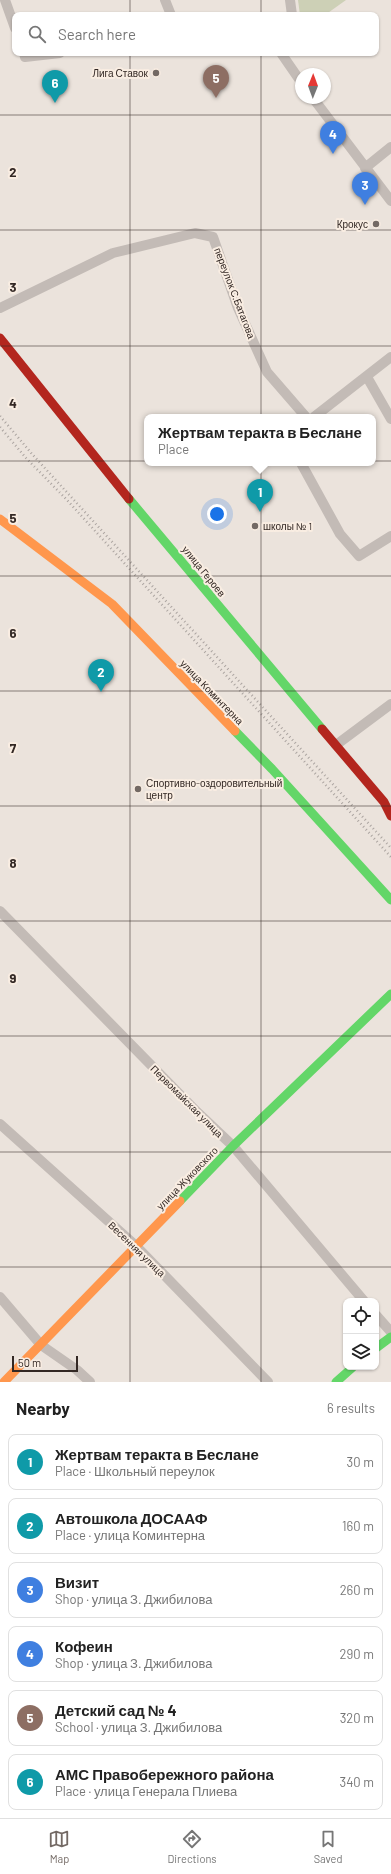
<!DOCTYPE html>
<html lang="en">
<head>
<meta charset="utf-8">
<style>
  :root { --surface:#fff; --page:#f6f6f6; --text:#222; --muted:#767676; --line:#e0e0e0; --accent:#736964 }
  body { margin:0; font-family:Barlow,sans-serif; background:var(--page); color:var(--text) }
  .controls { position:absolute; right:12px; bottom:12px; display:grid; overflow:hidden; border-radius:8px; box-shadow:0 1px 3px #0004 }
  .controls button { width:36px; height:36px; display:grid; place-items:center; padding:0; border:0; border-bottom:1px solid var(--line); background:var(--surface); color:var(--text); font:20px sans-serif }
  .compass { position:absolute; left:295px; top:68px; width:36px; height:36px; border-radius:50%; background:var(--surface); box-shadow:0 1px 3px #0004; rotate:1deg }
  .scale { position:absolute; left:12px; bottom:10px; width:66px; box-sizing:border-box; padding-left:4px; border:2px solid #332824; border-top:0; font-size:11px; line-height:14px; white-space:nowrap; color:#332824; -webkit-text-stroke:3px #f9ede2; paint-order:stroke }
  .you { position:absolute; left:217px; top:514px; width:14px; height:14px; margin:-10px; border:3px solid #fff; border-radius:50%; background:#1a73e8; box-shadow:0 0 0 6px #1a73e833 }
  .badge { display:grid; place-items:center; width:26px; height:26px; border-radius:50%; background:var(--accent); color:#fff; font-size:13px; font-weight:700 }
  .pin { position:absolute; translate:-50% -33px; filter:drop-shadow(0 1px 2px #0008) }
  .pin::after { content:''; position:absolute; top:21px; width:14px; height:12px; background:inherit; clip-path:polygon(0 0,100% 0,50% 100%) }
  .popup { position:absolute; left:144px; top:414px; width:232px; height:52px; box-sizing:border-box; display:grid; place-content:center; border-radius:8px; background:var(--surface); filter:drop-shadow(0 1px 3px #0005); font-size:13px; white-space:nowrap; color:var(--muted) }
  .popup b { font-size:15px; color:var(--text) }
  .popup::after { content:''; position:absolute; left:50%; top:100%; margin-left:-8px; border:8px solid transparent; border-top-color:var(--surface) }
  .list { margin:0; padding:0; list-style:none }
  h2 { display:flex; justify-content:space-between; align-items:center; height:52px; margin:0; padding:0 16px; font-size:17px }
  h2 small { font-size:13px; font-weight:400; color:var(--muted) }
  .list li { display:grid; grid-template-columns:26px 1fr auto; gap:12px; align-items:center; box-sizing:border-box; height:56px; margin:0 8px 8px; padding:0 8px; border:1px solid var(--line); border-radius:8px }
  .list b { display:block; font-size:15px; white-space:nowrap }
  .list p { margin:0; font-size:13px; white-space:nowrap; color:var(--muted) }
  .list em { font-size:13px; font-style:normal; color:var(--muted) }
  .icon { flex:none; width:22px; height:22px; fill:none; stroke:currentColor; stroke-width:2; stroke-linecap:round; stroke-linejoin:round }
  .map { position:relative; flex:none; width:391px; height:1382px; overflow:hidden }
  .search { position:absolute; background:var(--surface); box-shadow:0 1px 3px #0004; left:12px; right:12px; top:12px; height:44px; display:flex; align-items:center; gap:10px; box-sizing:border-box; padding:0 14px; border-radius:8px; color:var(--muted); font-size:15px }
  .sheet { height:436px; background:var(--surface) }
  nav { display:flex; justify-content:space-around; align-items:center; box-sizing:border-box; height:56px; border-top:1px solid var(--line); background:var(--surface); font-size:11px; color:var(--muted) }
  nav a { display:grid; justify-items:center; gap:2px }
  nav .on { color:var(--accent) }
  .map>svg:first-child { display:block }
  .green { fill:#cdd0b6 }
  .lines { fill:none; stroke-linecap:round; stroke-linejoin:round }
  .street { stroke:#c3bbb6; stroke-width:10 }
  .fast { stroke:#63d668; stroke-width:9 }
  .slow { stroke:#ff974d; stroke-width:9 }
  .jam { stroke:#b3261e; stroke-width:9 }
  .rail { stroke:#aba4a0; stroke-width:2.5; stroke-dasharray:1 3; stroke-linecap:butt }
  .grid { fill:none; stroke:#332824; stroke-width:1; stroke-opacity:0.55 }
  .poi-dot { fill:#736964; stroke:#f9ede2; stroke-width:1.5 }
  .labels { text-anchor:middle; dominant-baseline:central; stroke-width:4; stroke-linejoin:round; paint-order:stroke }
  .poi-label { font-size:10px; fill:#332824; stroke:#f9ede2; text-anchor:end }
  .street-label { font-size:10px; fill:#332824; stroke:#f9ede2 }
  .grid-label { font-size:13px; text-anchor:middle; font-weight:bold; fill:#332824; stroke:#f9ede2; stroke-width:4; stroke-linejoin:round; paint-order:stroke }
</style>
</head>
<body>
<div class="map">
<svg width="391" height="1382" viewBox="0 0 391 1382">
  <rect width="100%" height="100%" fill="#ebe3dc"/>
  <!-- green -->
  <path class="green" d="M298,0H346L325,15H300Z"/>
  <g class="lines">
    <!-- street -->
    <path class="street" d="M5,0L15,28
      M165,0L171,15
      M290,0L292,15
      M24,53L25,57L60,53
      M281,53L301,82
      M313,98L391,201
      M365,168L391,147
      M0,308L113,253L195,233L213,237L238,308L267,372L306,417
      M367,377L391,419
      M314,417L391,357
      M301,463L340,534L359,556L391,536
      M336,745L391,704
      M0,911L197,1112L233,1146L364,1301
      M0,1124L136,1246L268,1382
      M0,1297L41,1345L77,1370L90,1382
      M376,1315L391,1332"/>
    <!-- fast -->
    <path class="fast" d="M129,499L322,729
      M235,731L272,769L391,900
      M180,1201L233,1146L391,994
      M376,1348L391,1337
      M336,1382L353,1367"/>
    <!-- slow -->
    <path class="slow" d="M0,519L112,604L235,731
      M4,1382L180,1201"/>
    <!-- jam -->
    <path class="jam" d="M0,338L129,499
      M322,729L384,802L391,816"/>
    <!-- rail -->
    <path class="rail" d="M0,416L32,454L391,848
      M0,427L26,458L67,500L391,857"/>
  </g>
  <!-- grid -->
  <path class="grid" d="M130,0V15M261,0V15M130,53V1382M261,53V1382M0,115H391M0,230H391M0,346H391M0,461H391M0,576H391M0,691H391M0,806H391M0,921H391M0,1036H391M0,1152H391M0,1267H391"/>
  <!-- markers -->
  <g class="poi-dot">
    <circle cx="156" cy="73" r="4"/>
    <circle cx="376" cy="224" r="4"/>
    <circle cx="255" cy="526" r="4"/>
    <circle cx="138" cy="789" r="4"/>
  </g>
  <g class="labels">
    <!-- poi labels -->
    <g class="poi-label">
      <text x="148" y="73">Лига Ставок</text>
      <text x="368" y="224">Крокус</text>
      <text x="263" y="526" text-anchor="start">школы № 1</text>
      <text x="146" y="783" text-anchor="start">Спортивно-оздоровительный<tspan x="146" dy="12">центр</tspan></text>
    </g>
    <!-- street labels -->
    <g class="street-label">
      <text transform="translate(235 293) rotate(69)">переулок С.Батагова</text>
      <text transform="translate(204 571) rotate(51)">улица Героев</text>
      <text transform="translate(212 692) rotate(46)">улица Коминтерна</text>
      <text transform="translate(187 1101) rotate(45)">Первомайская улица</text>
      <text transform="translate(187 1178) rotate(-46)">улица Жуковского</text>
      <text transform="translate(137 1249) rotate(44)">Весенняя улица</text>
    </g>
  </g>
  <g class="grid-label">
    <text x="13" y="177">2</text>
    <text x="13" y="292">3</text>
    <text x="13" y="408">4</text>
    <text x="13" y="523">5</text>
    <text x="13" y="638">6</text>
    <text x="13" y="753">7</text>
    <text x="13" y="868">8</text>
    <text x="13" y="983">9</text>
  </g>
</svg>
<div class="controls">
<button><svg class="icon" aria-label="locate" viewBox="0 0 24 24"><circle cx="12" cy="12" r="6"/><path d="M12 2v4M12 18v4M2 12h4M18 12h4"/></svg></button>
<button><svg class="icon" aria-label="layers" viewBox="0 0 24 24"><path d="M12 4l9 5-9 5-9-5zM3 14l9 5 9-5"/></svg></button>
</div>
<svg class="compass" viewBox="-18 -18 36 36"><path d="M0-13l5 13h-10z" fill="#e53935"/><path d="M0 13l5-13h-10z" fill="#767676"/></svg>
<div class="scale">50 m</div>
<div class="you"></div>
<div class="pin badge" style="left:260px;top:512px;background:#0f9aa8">1</div>
<div class="popup"><b>Жертвам теракта в Беслане</b>Place</div>
<div class="pin badge" style="left:101px;top:692px;background:#0f9aa8">2</div>
<div class="pin badge" style="left:365px;top:205px;background:#3f7fe0">3</div>
<div class="pin badge" style="left:333px;top:154px;background:#3f7fe0">4</div>
<div class="pin badge" style="left:216px;top:98px;background:#8d6e63">5</div>
<div class="pin badge" style="left:55px;top:103px;background:#0f9aa8">6</div>
<div class="search"><svg class="icon" aria-label="search" viewBox="0 0 24 24"><circle cx="10" cy="10" r="6"/><path d="M15 15l6 6"/></svg>Search here</div>
</div>
<section class="sheet">
<h2>Nearby<small>6 results</small></h2>
<ul class="list">
<li><span class="badge" style="background:#0f9aa8">1</span><div><b>Жертвам теракта в Беслане</b><p>Place · Школьный переулок</p></div><em>30 m</em></li>
<li><span class="badge" style="background:#0f9aa8">2</span><div><b>Автошкола ДОСААФ</b><p>Place · улица Коминтерна</p></div><em>160 m</em></li>
<li><span class="badge" style="background:#3f7fe0">3</span><div><b>Визит</b><p>Shop · улица З. Джибилова</p></div><em>260 m</em></li>
<li><span class="badge" style="background:#3f7fe0">4</span><div><b>Кофеин</b><p>Shop · улица З. Джибилова</p></div><em>290 m</em></li>
<li><span class="badge" style="background:#8d6e63">5</span><div><b>Детский сад № 4</b><p>School · улица З. Джибилова</p></div><em>320 m</em></li>
<li><span class="badge" style="background:#0f9aa8">6</span><div><b>АМС Правобережного района</b><p>Place · улица Генерала Плиева</p></div><em>340 m</em></li>
</ul>
</section>
<nav>
<a class="on"><svg class="icon" aria-label="map" viewBox="0 0 24 24"><path d="M3 6l6-2 6 2 6-2v14l-6 2-6-2-6 2zM9 4v14M15 6v14"/></svg>Map</a>
<a><svg class="icon" aria-label="directions" viewBox="0 0 24 24"><path d="M12 3l9 9-9 9-9-9zM9 14v-3h6M13 9l2 2-2 2"/></svg>Directions</a>
<a><svg class="icon" aria-label="saved" viewBox="0 0 24 24"><path d="M7 4h10v16l-5-4-5 4z"/></svg>Saved</a>
</nav>
</body>
</html>
